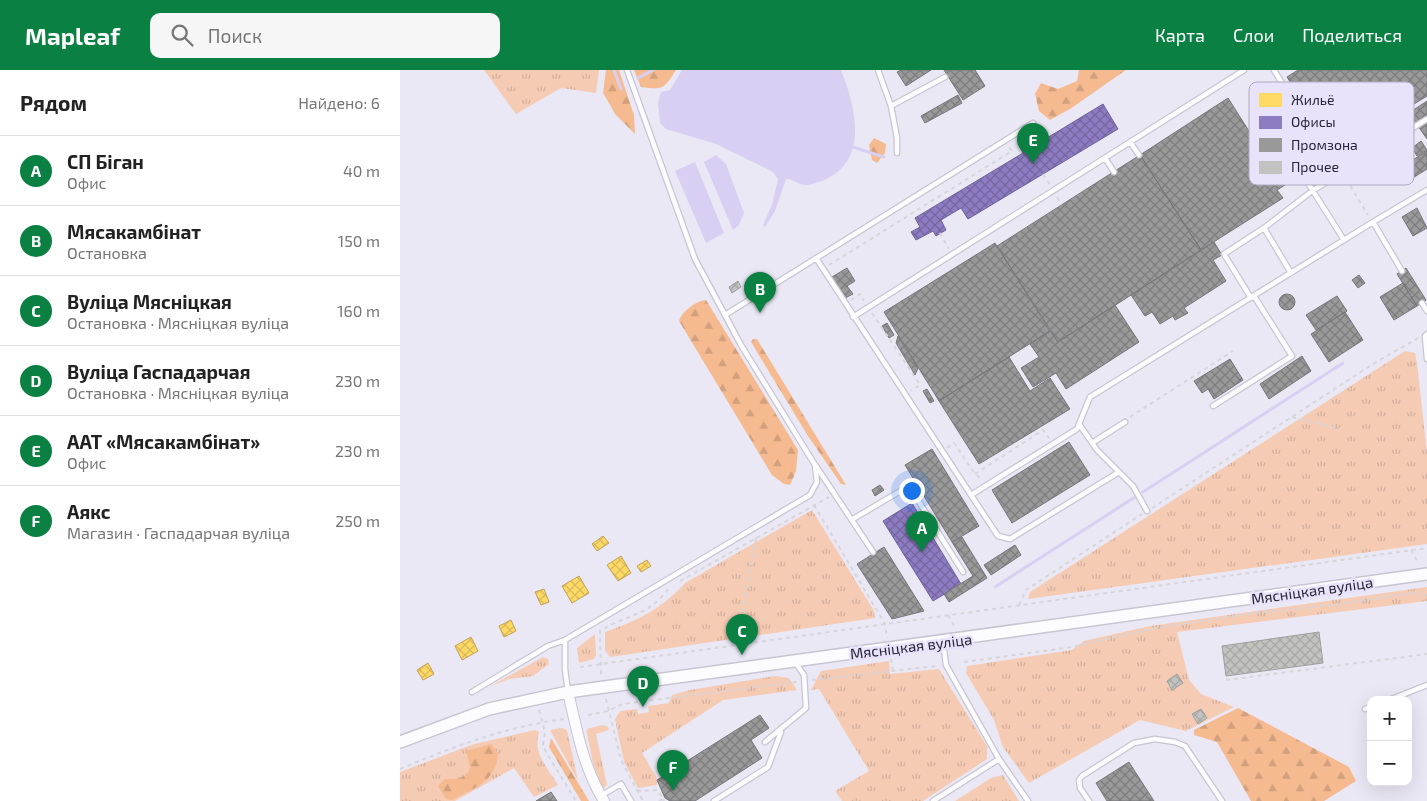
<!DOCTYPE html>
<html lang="ru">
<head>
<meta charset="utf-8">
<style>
  :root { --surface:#fff; --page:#f6f6f6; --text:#222; --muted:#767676; --line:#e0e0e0; --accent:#0b8043 }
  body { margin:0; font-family:"Exo 2",sans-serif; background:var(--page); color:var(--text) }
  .controls { position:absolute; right:15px; bottom:15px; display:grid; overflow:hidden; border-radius:10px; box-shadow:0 5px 20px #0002 }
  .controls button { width:45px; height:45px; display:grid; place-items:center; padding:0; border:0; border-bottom:1px solid var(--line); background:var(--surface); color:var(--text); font:25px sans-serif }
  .you { position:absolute; left:511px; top:420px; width:18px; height:18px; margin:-12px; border:4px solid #fff; border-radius:50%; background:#1a73e8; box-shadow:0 0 0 8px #1a73e833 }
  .badge { display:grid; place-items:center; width:32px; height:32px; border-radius:50%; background:var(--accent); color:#fff; font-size:16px; font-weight:700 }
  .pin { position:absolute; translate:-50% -41px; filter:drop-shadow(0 1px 2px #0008) }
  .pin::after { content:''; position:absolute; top:26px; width:18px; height:15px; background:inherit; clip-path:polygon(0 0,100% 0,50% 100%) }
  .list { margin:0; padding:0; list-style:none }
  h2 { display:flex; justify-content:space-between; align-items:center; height:65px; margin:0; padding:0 20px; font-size:21px }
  h2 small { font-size:16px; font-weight:400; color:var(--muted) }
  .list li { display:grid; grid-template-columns:32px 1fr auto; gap:15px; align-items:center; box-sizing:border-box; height:70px; padding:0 20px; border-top:1px solid var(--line) }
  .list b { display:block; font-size:19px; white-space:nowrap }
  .list p { margin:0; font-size:16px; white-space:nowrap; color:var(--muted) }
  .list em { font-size:16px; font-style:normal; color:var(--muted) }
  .icon { flex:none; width:28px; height:28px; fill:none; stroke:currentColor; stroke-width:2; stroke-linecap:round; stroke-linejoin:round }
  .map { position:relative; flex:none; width:1027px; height:731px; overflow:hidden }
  header { display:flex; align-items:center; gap:30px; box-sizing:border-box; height:70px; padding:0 25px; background:var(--accent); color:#fff }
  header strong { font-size:24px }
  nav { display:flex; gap:28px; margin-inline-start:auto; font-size:18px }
  .search { width:350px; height:45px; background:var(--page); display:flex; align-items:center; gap:12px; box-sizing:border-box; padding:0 18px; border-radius:10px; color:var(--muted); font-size:19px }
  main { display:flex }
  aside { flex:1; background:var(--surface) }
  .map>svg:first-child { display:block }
  .grass { fill:url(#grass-tufts) }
  .forest { fill:url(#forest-firs) }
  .water { fill:#d8cff2 }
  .homes { fill:url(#homes-cross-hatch); stroke:#bfa357 }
  .offices { fill:url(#offices-cross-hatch); stroke:#706298 }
  .industry { fill:url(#industry-cross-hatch); stroke:#78767b }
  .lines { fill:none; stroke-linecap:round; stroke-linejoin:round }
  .stream { stroke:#d8cff2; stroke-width:3 }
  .building { fill:url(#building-cross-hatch); stroke:#9f9f9e }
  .service-casing { stroke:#c8c5d2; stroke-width:7 }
  .tertiary-casing { stroke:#c8c5d2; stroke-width:12 }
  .secondary-casing { stroke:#c8c5d2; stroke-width:14 }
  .path { stroke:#d6d5d9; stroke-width:2; stroke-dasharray:4 4; stroke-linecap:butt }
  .service { stroke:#fcfcfe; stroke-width:4.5 }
  .tertiary { stroke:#fcfcfe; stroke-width:10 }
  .secondary { stroke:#fcfcfe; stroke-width:11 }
  .labels { text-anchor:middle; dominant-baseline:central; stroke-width:5; stroke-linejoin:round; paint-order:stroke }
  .street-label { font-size:15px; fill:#2a2635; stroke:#e8e2fb }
  .key { fill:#e8e2fb; stroke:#afaac0; stroke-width:1 }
  .key-label { font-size:14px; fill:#2a2635 }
</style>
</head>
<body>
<header>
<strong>Mapleaf</strong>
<div class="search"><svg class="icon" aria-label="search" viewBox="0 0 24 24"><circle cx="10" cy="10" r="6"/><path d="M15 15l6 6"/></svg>Поиск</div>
<nav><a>Карта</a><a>Слои</a><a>Поделиться</a></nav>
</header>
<main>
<aside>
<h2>Рядом<small>Найдено: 6</small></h2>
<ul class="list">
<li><span class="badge">A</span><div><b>СП Біган</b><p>Офис</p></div><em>40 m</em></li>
<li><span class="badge">B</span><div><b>Мясакамбінат</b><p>Остановка</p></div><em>150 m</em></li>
<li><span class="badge">C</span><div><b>Вуліца Мясніцкая</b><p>Остановка · Мясніцкая вуліца</p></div><em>160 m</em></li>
<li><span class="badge">D</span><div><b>Вуліца Гаспадарчая</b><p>Остановка · Мясніцкая вуліца</p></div><em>230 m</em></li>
<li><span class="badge">E</span><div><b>ААТ «Мясакамбінат»</b><p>Офис</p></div><em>230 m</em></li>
<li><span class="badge">F</span><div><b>Аякс</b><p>Магазин · Гаспадарчая вуліца</p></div><em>250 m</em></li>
</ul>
</aside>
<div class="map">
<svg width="1027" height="731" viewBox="0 0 1027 731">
  <defs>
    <pattern id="grass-tufts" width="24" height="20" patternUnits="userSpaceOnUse" patternTransform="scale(1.25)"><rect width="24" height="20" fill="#f5cbb4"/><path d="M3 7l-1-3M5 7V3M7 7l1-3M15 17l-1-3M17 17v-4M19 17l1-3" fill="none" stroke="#d2ae9b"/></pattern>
    <pattern id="forest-firs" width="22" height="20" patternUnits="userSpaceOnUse" patternTransform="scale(1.25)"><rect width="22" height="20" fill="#f5ba90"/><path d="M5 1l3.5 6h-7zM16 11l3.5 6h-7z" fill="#d2a07d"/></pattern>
    <pattern id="homes-cross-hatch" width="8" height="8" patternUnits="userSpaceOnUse" patternTransform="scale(1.25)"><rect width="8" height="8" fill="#ffd966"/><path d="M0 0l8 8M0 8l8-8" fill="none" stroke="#dbba59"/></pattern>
    <pattern id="offices-cross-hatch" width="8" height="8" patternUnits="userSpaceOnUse" patternTransform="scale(1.25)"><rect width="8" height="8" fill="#8e7cc3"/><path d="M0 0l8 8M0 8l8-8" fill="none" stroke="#74659f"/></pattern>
    <pattern id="industry-cross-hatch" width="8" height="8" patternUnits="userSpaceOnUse" patternTransform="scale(1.25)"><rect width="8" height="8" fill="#999"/><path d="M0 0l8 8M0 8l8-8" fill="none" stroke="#7d7d7e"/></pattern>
    <pattern id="building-cross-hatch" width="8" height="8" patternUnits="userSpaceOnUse" patternTransform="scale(1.25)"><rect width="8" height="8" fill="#c2c3c1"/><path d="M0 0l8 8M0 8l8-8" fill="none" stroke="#a7a7a6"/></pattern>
  </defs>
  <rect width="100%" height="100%" fill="#ebe8f5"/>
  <!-- grass -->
  <path class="grass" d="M84,0H199L196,23L161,18L116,44Z
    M1005,281L1015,283L1017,293L1027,383V474L628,529L630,522Z
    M412,440L474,541L475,548L210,587L205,580V562C237,551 263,538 285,513Z
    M1027,517V531L777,562L789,610L801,624L834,637L786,661L740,650L629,713L603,677L594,650L566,603L567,596L672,580L684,571L750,556Z
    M195,564L196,585L194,589L179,593L177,578Z
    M143,587L148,589L149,594L133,606L109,609L89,617Z
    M489,591L490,604L539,599L587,676V689L523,731H442L435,721L469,701L419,619L411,620L421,601Z
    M375,606L389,608L397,620L323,630L242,683L257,708V715L238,718L224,692L215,649L220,641L237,639L238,644L249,642L248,636L269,633L272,625L290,620Z
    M202,655L208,657L209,660L196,664L207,715L202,719L193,693L187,663V659Z
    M162,658L167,660L178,711L150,660Z
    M135,660L139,662C133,684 147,697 158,715L134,727L114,698L55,731H0V702L74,674Z
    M603,705L619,731H555L591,708Z"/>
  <!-- forest -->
  <path class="forest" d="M206,0H219L234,45L235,64L216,45L203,23Z
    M234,0H276C264,19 263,20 241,17Z
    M679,0H726L670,39L650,50L639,41L635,24L641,13L658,19L677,11Z
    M474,68L486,74L485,83L477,93L472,90L469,75Z
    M306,230L398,380L396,401L390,415L384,414L372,405L279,251C282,241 296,231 306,230Z
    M353,269H357L446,415L441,414L408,366L351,272Z
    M838,638L949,697L956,711L924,731H851L817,672L794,665V660Z
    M151,668L189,731H181L149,677Z
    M91,674L98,683C96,713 75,717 52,730L46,729L38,716L45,709H56L67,705L70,697L66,681Z"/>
  <!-- water -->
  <path class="water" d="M282,0H441C459,46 470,102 408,115C399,116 395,109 386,109L375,141L365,157L363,155L372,135L378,109L373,102L316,74L266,59L260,53L258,33L261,22L270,20Z
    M316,85L326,94L344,143L339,155L333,160L304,92Z
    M295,92L324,163L306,173L275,101Z"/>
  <!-- homes -->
  <path class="homes" d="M203,466L209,473L197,481L192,474Z
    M221,486L231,503L218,511L207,495Z
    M247,490L251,496L241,502L237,496Z
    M179,506L189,523L172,533L162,516Z
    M144,519L149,532L141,535L135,522Z
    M111,550L116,561L104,567L99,556Z
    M71,567L78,581L62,590L55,576Z
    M28,593L34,604L23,610L17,600Z"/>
  <!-- offices -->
  <path class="offices" d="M703,34L718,59L568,149L561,138L541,150L546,160L536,166L533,161L516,170L511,162L520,157L515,148L623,83L618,73L642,59L647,68Z
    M512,433L561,514L533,531L483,451Z"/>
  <!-- industry -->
  <path class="industry" d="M501,0H531L506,16L497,2Z
    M544,0H575L585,16L563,30Z
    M898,0H1027V26L934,83L887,7Z
    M558,25L562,33L525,53L521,46Z
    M828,28L873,99L882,93L893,110L877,120L883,128L801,180L740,85Z
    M1027,31V69L1009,43Z
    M1021,71L1027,80L1017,86L1012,78Z
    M1027,81V99L1008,111L1000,98Z
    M740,85L801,180L658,272L597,176Z
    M1017,138L1027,158L1013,166L1002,147Z
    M814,172L822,185L813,190L826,211L784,238L788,243L775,250L773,246L760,254L752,242L745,246L731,225Z
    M595,173L650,261L539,331L484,242Z
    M447,198L455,211L447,216L453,224L445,228L432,207Z
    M1006,198L1026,230L1017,236L997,204Z
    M959,205L965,213L958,218L952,210Z
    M1003,213L1017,236L994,250L980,227Z
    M879 232a8 8 0 1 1 16 0a8 8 0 1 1-16 0Z
    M937,226L947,241L916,260L906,245Z
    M715,235L739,272L666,319L656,303L633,317L621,298L639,287L630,274L650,261L658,272Z
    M945,242L963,270L929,292L911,264Z
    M487,253L494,265L489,268L482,256Z
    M498,266L518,298L515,305L496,273Z
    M902,286L911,301L869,329L860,314Z
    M609,287L630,321L650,308L670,339L579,394L539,331Z
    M830,289L843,310L814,329L808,319L802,323L794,311Z
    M527,319L534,331L530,333L523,321Z
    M669,372L690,405L612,453L592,420Z
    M532,379L579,456L552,472L505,395Z
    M480,415L484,420L475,426L472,420Z
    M562,467L587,508L549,532L544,524L573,506L552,472Z
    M615,475L621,485L591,505L584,495Z
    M484,477L524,541L492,549L457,494Z
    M360,645L369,658L351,670L362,688L295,731H270L265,728L257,710Z
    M729,692L734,700L754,731H707L696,713Z
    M151,722L157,731H136Z"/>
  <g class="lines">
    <!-- stream -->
    <path class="stream" d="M214,0L221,19
      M238,8L253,0
      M453,77L484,87
      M743,422L943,293
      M595,517L735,427"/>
  </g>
  <!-- building -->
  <path class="building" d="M338,211L341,217L332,223L329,217Z
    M919,562L923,593L826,606L822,576Z
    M777,604L783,613L772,620L767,611Z
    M801,639L807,648L798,654L792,644Z"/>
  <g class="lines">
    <defs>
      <path id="service" d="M478,0L491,36
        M874,0L938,105
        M730,72L739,85
        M887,80L944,170
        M497,83V68L491,36L545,7
        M705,88L714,102
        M864,158L912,121L1027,49
        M416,188L571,425L677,359L690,327L973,152
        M1002,201L973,152L1027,120
        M851,228L824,184L864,158L891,203
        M1022,233L1027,241
        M325,245L633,53
        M453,247L844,0
        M1027,264L1025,266L1027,289
        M813,336L892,286L854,226
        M679,354L697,380L733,416L747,441
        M692,373L725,352
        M416,396L473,482
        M571,425L598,466L610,469L719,402
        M453,449L509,416L563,502
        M543,572L546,595L599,689L628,731
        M72,622L148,576L165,570
        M168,622L165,599V570L410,425L417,412L415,395L341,275L295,189L227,0
        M989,630L1027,615
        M965,639L971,637
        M365,672L406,638L404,605L395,592
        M202,725L221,714L231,731
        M314,731L368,697L381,662
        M533,731L599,689
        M689,731L680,718L679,710L682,706L734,673L755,669L775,672L785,676L822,731"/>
      <path id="tertiary" d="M168,622C177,660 183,697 204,731"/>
      <path id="secondary" d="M0,672L89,639L168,622L1027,504"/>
    </defs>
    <!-- service casing -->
    <use href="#service" class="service-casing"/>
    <!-- tertiary casing -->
    <use href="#tertiary" class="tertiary-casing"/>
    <!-- secondary casing -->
    <use href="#secondary" class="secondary-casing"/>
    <!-- path -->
    <path class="path" d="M1000,74L1007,85
      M643,104L650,115
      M946,109L968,145
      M657,127L661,135
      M540,163L549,179
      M429,195L612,81L609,77
      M451,230L460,224L464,231
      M472,243L520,315L511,321
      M730,347L833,281
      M892,347L940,359
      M547,378L554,373L575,404L583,410
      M575,404L643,360L649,368
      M414,435L485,554L487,568
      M752,438L973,294L1018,268
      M1011,480L1019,494
      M280,511L429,427
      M619,535L626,520L742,444
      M548,545L556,559
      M336,574L356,468
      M491,589L493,601
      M564,592L672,577L756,558L854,543L932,535L1012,523L1027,525
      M180,597L1027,478
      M201,604L200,561C228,543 247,548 270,517
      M412,610L536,596
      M826,610L1027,584
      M206,629L221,690L243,731
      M139,640L145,662L143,675L146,682L176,731
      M188,645L208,641L222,634L397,612
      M0,699C55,676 105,657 164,649
      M237,721L258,720L264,731
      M259,731L265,728"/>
    <!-- service -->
    <use href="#service" class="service"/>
    <!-- tertiary -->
    <use href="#tertiary" class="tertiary"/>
    <!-- secondary -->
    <use href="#secondary" class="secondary"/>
  </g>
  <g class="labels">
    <!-- street labels -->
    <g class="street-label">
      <text transform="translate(912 520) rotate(-8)">Мясніцкая вуліца</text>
      <text transform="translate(511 576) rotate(-7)">Мясніцкая вуліца</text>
    </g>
  </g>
  <!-- legend -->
  <rect x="849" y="12" width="165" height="103" rx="8" class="key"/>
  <rect x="859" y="23" width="23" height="14" fill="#ffd966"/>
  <rect x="859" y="46" width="23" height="13" fill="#8e7cc3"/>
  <rect x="859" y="68" width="23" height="14" fill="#999"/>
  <rect x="859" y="91" width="23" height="13" fill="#c2c3c1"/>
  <g class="key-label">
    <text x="891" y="35">Жильё</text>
    <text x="891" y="57">Офисы</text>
    <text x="891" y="80">Промзона</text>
    <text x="891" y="102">Прочее</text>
  </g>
</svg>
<div class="controls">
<button>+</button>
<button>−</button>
</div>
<div class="you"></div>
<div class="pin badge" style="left:522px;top:482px">A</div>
<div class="pin badge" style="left:360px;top:243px">B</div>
<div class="pin badge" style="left:342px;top:585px">C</div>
<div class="pin badge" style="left:243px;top:637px">D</div>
<div class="pin badge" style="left:633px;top:94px">E</div>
<div class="pin badge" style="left:273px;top:721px">F</div>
</div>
</main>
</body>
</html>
